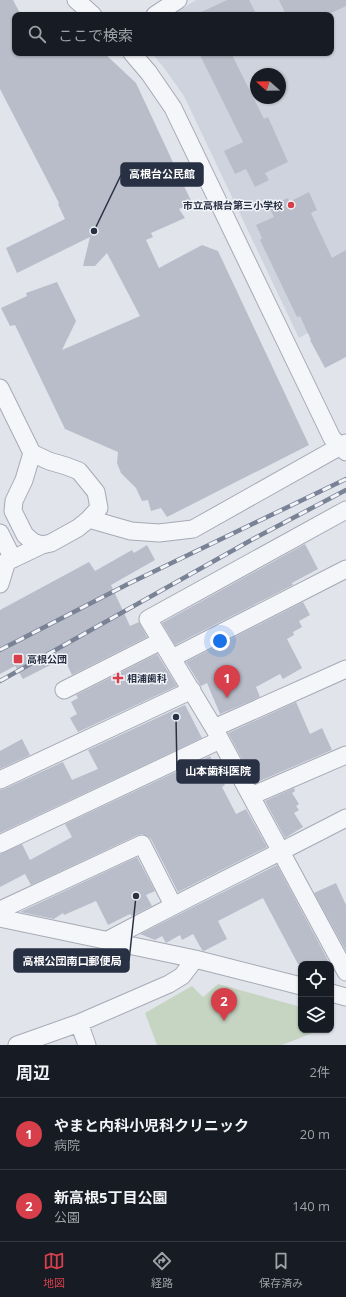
<!DOCTYPE html>
<html lang="ja">
<head>
<meta charset="utf-8">
<style>
  :root { --surface:#171b24; --page:#20242c; --text:#f1f3f6; --muted:#9ea1a6; --line:#363941; --accent:#d73f4a }
  body { margin:0; font-family:"Open Sans","Noto Sans JP",sans-serif; background:var(--page); color:var(--text) }
  .controls { position:absolute; right:12px; bottom:12px; display:grid; overflow:hidden; border-radius:8px; box-shadow:0 1px 3px #0004 }
  .controls button { width:36px; height:36px; display:grid; place-items:center; padding:0; border:0; border-bottom:1px solid var(--line); background:var(--surface); color:var(--text); font:20px sans-serif }
  .compass { position:absolute; left:250px; top:68px; width:36px; height:36px; border-radius:50%; background:var(--surface); box-shadow:0 1px 3px #0004; rotate:290deg }
  .you { position:absolute; left:220px; top:641px; width:14px; height:14px; margin:-10px; border:3px solid #fff; border-radius:50%; background:#1a73e8; box-shadow:0 0 0 6px #1a73e833 }
  .badge { display:grid; place-items:center; width:26px; height:26px; border-radius:50%; background:var(--accent); color:#fff; font-size:13px; font-weight:700 }
  .pin { position:absolute; translate:-50% -33px; filter:drop-shadow(0 1px 2px #0008) }
  .pin::after { content:''; position:absolute; top:21px; width:14px; height:12px; background:inherit; clip-path:polygon(0 0,100% 0,50% 100%) }
  .list { margin:0; padding:0; list-style:none }
  h2 { display:flex; justify-content:space-between; align-items:center; height:52px; margin:0; padding:0 16px; font-size:17px }
  h2 small { font-size:13px; font-weight:400; color:var(--muted) }
  .list li { display:grid; grid-template-columns:26px 1fr auto; gap:12px; align-items:center; box-sizing:border-box; height:72px; padding:0 16px; border-top:1px solid var(--line) }
  .list b { display:block; font-size:15px; white-space:nowrap }
  .list p { margin:0; font-size:13px; white-space:nowrap; color:var(--muted) }
  .list em { font-size:13px; font-style:normal; color:var(--muted) }
  .icon { flex:none; width:22px; height:22px; fill:none; stroke:currentColor; stroke-width:2; stroke-linecap:round; stroke-linejoin:round }
  .map { position:relative; flex:none; width:346px; height:1045px; overflow:hidden }
  .search { position:absolute; background:var(--surface); box-shadow:0 1px 3px #0004; left:12px; right:12px; top:12px; height:44px; display:flex; align-items:center; gap:10px; box-sizing:border-box; padding:0 14px; border-radius:8px; color:var(--muted); font-size:15px }
  .sheet { height:196px; background:var(--surface) }
  nav { display:flex; justify-content:space-around; align-items:center; box-sizing:border-box; height:56px; border-top:1px solid var(--line); background:var(--surface); font-size:11px; color:var(--muted) }
  nav a { display:grid; justify-items:center; gap:2px }
  nav .on { color:var(--accent) }
  .map>svg:first-child { display:block }
  .built { fill:#cfd3dd; fill-rule:evenodd }
  .green { fill:#c5d5c2 }
  .building { fill:#b8bdc9 }
  .lines { fill:none; stroke-linecap:round; stroke-linejoin:round }
  .minor-casing { stroke:#a6aab6; stroke-width:19 }
  .minor { stroke:#f5f6f9; stroke-width:17 }
  .rail-casing { stroke:#7a8296; stroke-width:4.5 }
  .rail { stroke:#f1f4f8; stroke-width:3; stroke-dasharray:9; stroke-linecap:butt }
  .poi-dot { fill:#d73f4a; stroke:#f1f4f8; stroke-width:1.5 }
  .labels { text-anchor:middle; dominant-baseline:central; stroke-width:3; stroke-linejoin:round; paint-order:stroke }
  .poi-label { font-size:10px; font-weight:bold; fill:#283044; stroke:#f1f4f8; text-anchor:start }
  .leader { fill:none; stroke:#283044; stroke-width:1.5 }
  .callout-dot { fill:#283044; stroke:#f1f4f8; stroke-width:1.5 }
  .callout { fill:#283044; stroke:#283044; stroke-width:1.5 }
  .callout-label { font-size:11px; text-anchor:middle; font-weight:bold; fill:#fff }
</style>
</head>
<body>
<div class="map">
<svg width="346" height="1045" viewBox="0 0 346 1045">
  <rect width="100%" height="100%" fill="#e1e4eb"/>
  <!-- built -->
  <path class="built" d="M196,0H346V311L299,338L184,96L164,68L152,53H331V15H172ZM256,74H280V98H256Z"/>
  <!-- green -->
  <path class="green" d="M218,984L301,1007V1030H320L282,1045H157L145,1013L192,986L203,997Z"/>
  <!-- building -->
  <path class="building" d="M0,0H13L21,15H15V53H104L136,83L192,203L179,209L185,218L151,233L153,237L146,240L159,268L202,245L218,251L309,445L167,517L161,508L151,511L148,500L142,501L136,488L121,473L117,463L118,452L65,429L15,325L10,326L1,308L27,296L26,293L57,282L76,321L62,350L140,316L107,253L95,266H83L90,237L17,273L6,248L65,219L58,204L59,203L0,89Z
    M227,0H249L257,15H195Z
    M279,0H346V6L327,15H286Z
    M199,53H231L264,119L268,117L288,162L265,173L269,180L255,187L246,169L235,174L224,151L243,142Z
    M309,192L317,210L311,213L332,258L346,250V357L325,368L310,340H311L300,316L297,317L260,240L262,238L256,225L274,217L269,207L288,198L289,202Z
    M305,544L318,569L292,583L293,585L175,645L162,623Z
    M147,545L155,560L111,585L130,626L139,622L147,637L72,675L64,658L23,679L15,666L0,674V610L89,562L95,571L132,550L134,553Z
    M303,602L310,615L299,621L302,627L293,632L294,635L287,639L302,668L283,679L280,674L256,687L260,697L220,714L207,683L201,686L186,662Z
    M157,654L177,686L78,732L70,718L77,714L71,702L78,698L76,695Z
    M296,702L310,734L322,728L332,750L255,783L228,733Z
    M185,705L202,738L0,833V790L4,789L63,762L72,780L98,769L88,750Z
    M22,739L30,755L0,769V751Z
    M210,756L225,785L222,787L236,814L246,809L267,847L178,892L151,839L147,836L142,834L138,835L31,885L25,874L0,887V854L22,844L30,860L72,837L65,824Z
    M294,788L295,791L292,793L299,804L296,806L299,810L294,813L303,827L285,838L265,801Z
    M137,857L155,891L146,895L152,906L132,916L130,914L108,925L96,901L64,915L63,913L54,919L20,912Z
    M277,865L330,964H298L263,898L218,921L227,939L204,951L202,950L193,934L182,940L180,935L166,943L162,936L155,940L140,934Z
    M336,883L346,905V951L314,893Z"/>
  <g class="lines">
    <defs>
      <path id="minor" d="M76,0L93,15
        M155,15L178,0
        M132,53L149,73L173,108L332,438L346,452
        M0,388L32,453L49,461L66,466L79,471L96,492L99,508L89,519L78,528L51,543L42,545L33,542L25,535L13,511L14,501L24,480L32,453
        M346,510L148,619L214,728L346,972
        M89,519L131,531L159,533L193,529L346,443
        M0,533L13,559
        M0,565L42,545
        M0,584L7,561
        M172,658L346,569
        M64,690L161,641
        M214,728L346,669
        M0,780L192,690
        M251,796L346,755
        M0,844L220,740
        M0,910L142,844L173,905
        M0,918L195,959L301,986
        M108,940C187,898 267,859 346,818
        M331,993L346,997
        M79,1023L87,1045
        M17,1045L79,1023L169,984L182,976L195,959"/>
    </defs>
    <!-- minor casing -->
    <use href="#minor" class="minor-casing"/>
    <!-- minor -->
    <use href="#minor" class="minor"/>
    <defs>
      <path id="rail" d="M0,650L128,584L346,479
        M0,681L255,538L346,490"/>
    </defs>
    <!-- rail casing -->
    <use href="#rail" class="rail-casing"/>
    <!-- rail -->
    <use href="#rail" class="rail"/>
  </g>
  <!-- markers -->
  <g class="poi-dot">
    <circle cx="291" cy="205" r="4"/>
    <rect x="13" y="654" width="10" height="10" rx="2"/>
    <path d="M116 672h4v4h4v4h-4v4h-4v-4h-4v-4h4z"/>
  </g>
  <g class="labels">
    <!-- poi labels -->
    <g class="poi-label">
      <text x="283" y="205" text-anchor="end">市立高根台第三小学校</text>
      <text x="27" y="659">高根公団</text>
      <text x="127" y="678">相浦歯科</text>
    </g>
  </g>
  <!-- callouts -->
  <path class="leader" d="M94 231L121 175M176 717L177 771M136 896L129 961"/>
  <g class="callout-dot">
    <circle cx="94" cy="231" r="4"/>
    <circle cx="176" cy="717" r="4"/>
    <circle cx="136" cy="896" r="4"/>
  </g>
  <g class="callout">
    <rect x="121" y="163" width="82" height="23" rx="4"/>
    <rect x="177" y="760" width="82" height="23" rx="4"/>
    <rect x="14" y="949" width="115" height="23" rx="4"/>
  </g>
  <g class="callout-label">
    <text x="162" y="178">高根台公民館</text>
    <text x="218" y="775">山本歯科医院</text>
    <text x="72" y="965">高根公団南口郵便局</text>
  </g>
</svg>
<div class="controls">
<button><svg class="icon" aria-label="locate" viewBox="0 0 24 24"><circle cx="12" cy="12" r="6"/><path d="M12 2v4M12 18v4M2 12h4M18 12h4"/></svg></button>
<button><svg class="icon" aria-label="layers" viewBox="0 0 24 24"><path d="M12 4l9 5-9 5-9-5zM3 14l9 5 9-5"/></svg></button>
</div>
<svg class="compass" viewBox="-18 -18 36 36"><path d="M0-13l5 13h-10z" fill="#e53935"/><path d="M0 13l5-13h-10z" fill="#9ea1a6"/></svg>
<div class="you"></div>
<div class="pin badge" style="left:227px;top:698px">1</div>
<div class="pin badge" style="left:224px;top:1021px">2</div>
<div class="search"><svg class="icon" aria-label="search" viewBox="0 0 24 24"><circle cx="10" cy="10" r="6"/><path d="M15 15l6 6"/></svg>ここで検索</div>
</div>
<section class="sheet">
<h2>周辺<small>2件</small></h2>
<ul class="list">
<li><span class="badge">1</span><div><b>やまと内科小児科クリニック</b><p>病院</p></div><em>20 m</em></li>
<li><span class="badge">2</span><div><b>新高根5丁目公園</b><p>公園</p></div><em>140 m</em></li>
</ul>
</section>
<nav>
<a class="on"><svg class="icon" aria-label="map" viewBox="0 0 24 24"><path d="M3 6l6-2 6 2 6-2v14l-6 2-6-2-6 2zM9 4v14M15 6v14"/></svg>地図</a>
<a><svg class="icon" aria-label="directions" viewBox="0 0 24 24"><path d="M12 3l9 9-9 9-9-9zM9 14v-3h6M13 9l2 2-2 2"/></svg>経路</a>
<a><svg class="icon" aria-label="saved" viewBox="0 0 24 24"><path d="M7 4h10v16l-5-4-5 4z"/></svg>保存済み</a>
</nav>
</body>
</html>
